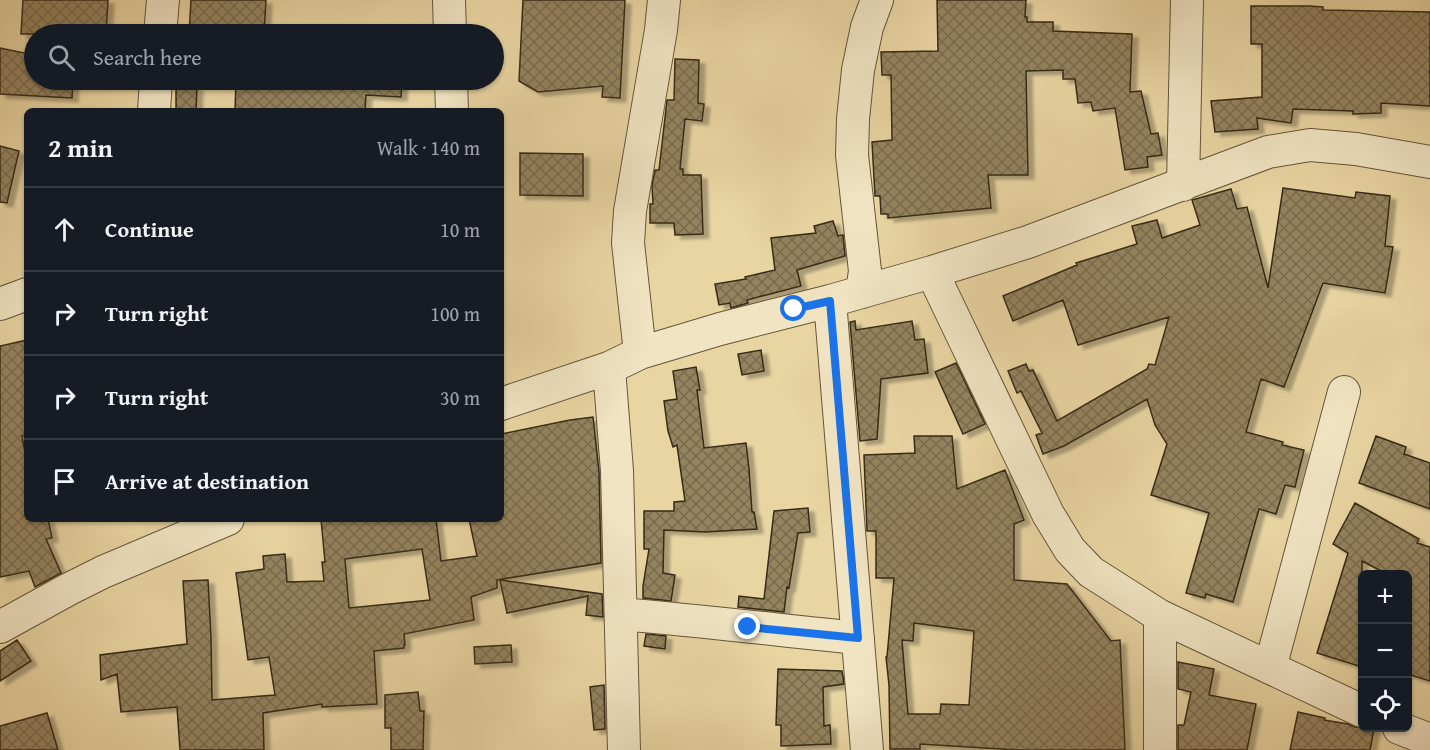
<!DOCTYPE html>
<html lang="en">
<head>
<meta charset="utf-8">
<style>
  :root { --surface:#171b24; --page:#20242c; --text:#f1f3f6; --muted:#9ea1a6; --line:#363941 }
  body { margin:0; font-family:"Gentium Book Plus",serif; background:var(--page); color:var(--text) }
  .controls { position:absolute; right:18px; bottom:18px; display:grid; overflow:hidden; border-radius:9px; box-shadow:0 2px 4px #0004 }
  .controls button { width:54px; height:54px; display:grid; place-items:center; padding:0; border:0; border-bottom:2px solid var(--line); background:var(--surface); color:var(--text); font:30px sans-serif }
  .stop { position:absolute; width:18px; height:18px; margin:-14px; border:4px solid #1a73e8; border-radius:50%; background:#fff }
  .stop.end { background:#1a73e8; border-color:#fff; box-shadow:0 2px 6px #0008 }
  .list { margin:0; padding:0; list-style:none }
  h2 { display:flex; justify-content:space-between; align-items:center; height:78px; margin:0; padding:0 24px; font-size:26px }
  h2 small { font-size:20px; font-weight:400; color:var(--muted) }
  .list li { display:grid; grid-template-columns:39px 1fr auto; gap:18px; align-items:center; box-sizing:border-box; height:84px; padding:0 24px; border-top:2px solid var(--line) }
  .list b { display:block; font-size:22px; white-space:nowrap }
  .list em { font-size:20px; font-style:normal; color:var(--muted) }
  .icon { flex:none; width:33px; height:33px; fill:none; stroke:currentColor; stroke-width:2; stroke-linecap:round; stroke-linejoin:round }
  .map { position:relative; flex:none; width:1430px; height:750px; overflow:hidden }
  .search { position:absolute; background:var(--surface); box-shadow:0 2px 4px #0004; left:24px; top:24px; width:480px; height:66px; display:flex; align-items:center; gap:15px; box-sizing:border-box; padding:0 21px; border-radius:33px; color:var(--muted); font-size:22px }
  .panel { position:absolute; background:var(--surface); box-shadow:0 2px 4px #0004; left:24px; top:108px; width:480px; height:414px; border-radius:9px }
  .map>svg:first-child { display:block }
  .building { fill:url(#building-cross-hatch); stroke:#372a17; stroke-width:1.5; fill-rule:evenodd; filter:url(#shadow) }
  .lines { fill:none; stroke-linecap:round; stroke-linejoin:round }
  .minor-casing { stroke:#64553a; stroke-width:34 }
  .minor { stroke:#f1e4c3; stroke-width:32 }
  .route { stroke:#1a73e8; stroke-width:8 }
</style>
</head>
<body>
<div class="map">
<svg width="1430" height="750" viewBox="0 0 1430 750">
  <defs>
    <pattern id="building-cross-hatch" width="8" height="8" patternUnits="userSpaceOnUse" patternTransform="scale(1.5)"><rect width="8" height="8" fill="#94835f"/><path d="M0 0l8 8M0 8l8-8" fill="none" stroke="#7a6b4d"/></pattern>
    <filter id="shadow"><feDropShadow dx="6" dy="4" stdDeviation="1.5" flood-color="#0004"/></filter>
  </defs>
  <rect width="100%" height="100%" fill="#e9d5a2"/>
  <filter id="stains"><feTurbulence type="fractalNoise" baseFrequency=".00333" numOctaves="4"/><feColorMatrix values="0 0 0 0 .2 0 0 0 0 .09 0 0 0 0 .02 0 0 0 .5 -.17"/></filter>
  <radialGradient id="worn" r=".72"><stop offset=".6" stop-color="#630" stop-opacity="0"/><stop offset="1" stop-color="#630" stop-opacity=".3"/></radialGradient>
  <!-- building -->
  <path class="building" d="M23,0H108L106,34H21Z
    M191,0H266L264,34H189Z
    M523,0H625L620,98L602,97L603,86L538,92L519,81Z
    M937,0H1026L1025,17H1027V22H1053V31L1132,34L1130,92L1141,91L1151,134L1158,133L1162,155L1147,157L1148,167L1125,170L1115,108L1093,111L1091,102L1078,103L1075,79H1063V70L1026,71L1028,175H988L991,208L888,218V214H881L880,196H875L872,142L892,140L891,75H882L881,52L938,51Z
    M1251,6H1309L1323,7V10L1430,12V106L1381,103V113L1353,114V111L1293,109L1291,123L1257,118L1258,129L1215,132L1211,101L1262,97V44H1251Z
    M0,48L34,55V80H73L72,98L0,94Z
    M675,59L699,60L698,103L704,104L702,121L685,119L680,169H683V175H701L703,234L675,235L674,223H650V204H653L652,186L655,170H659L667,100H674Z
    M236,80H402L401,97L366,95L365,111H235Z
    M176,86L197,87L196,111H176Z
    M0,146L19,151L7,203L0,202Z
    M520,153L583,154V196L520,195Z
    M1283,188L1355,198L1356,192L1390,196L1385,246L1393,247L1385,293L1323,283L1284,387L1261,379L1246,432L1283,442L1282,445L1304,450L1295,487L1285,485L1276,514L1259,509L1233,602L1206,594L1205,598L1186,593L1209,513L1151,495L1167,444L1155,425L1147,399L1064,446L1043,454L1036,435L1042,433L1021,391L1017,393L1008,371L1026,364L1029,371L1033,370L1057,421L1147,369L1149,364L1155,365L1169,317L1078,345L1063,300L1013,321L1003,296L1077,265L1076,263L1137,244L1132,226L1157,220L1162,238L1200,225L1192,200L1231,189L1237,209L1247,207L1268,288Z
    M833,221L838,236L843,235L845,256L797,270L801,286L747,300L748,303L731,308L730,303L719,305L715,284L746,279L745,277L775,270L771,238L816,233L814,226Z
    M855,321L856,330L912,321L915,340L924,339L928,373L881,379L877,439L860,441L850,322Z
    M27,340V435L22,436L27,463V519H48L52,538L46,539L61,573L35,587L29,571L0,577V346Z
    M761,350L764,371L742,375L738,354Z
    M956,363L985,424L963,434L935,372Z
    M696,367L700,390H697L704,448L746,443L749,469L752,512H754L757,529L705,532L664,530L663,573L675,575L671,601L643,598V586L649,549H644V511H674V502L685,501L677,445L673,447L668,431L664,401L677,399L673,371Z
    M593,417L599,472L601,563L497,580V588L471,597L474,620L404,634L405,645H404V648L374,651L377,704L322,707V704L263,713L264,750H180L177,707L121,712L117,674L101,680L100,655L187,644L183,581L208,580L211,637L212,700L275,695L269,657L248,660L236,573L264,569L263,556L285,554L287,582L324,581L322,562H325L321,519H436L441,561L477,556L469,519H501V434L570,420ZM422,549L430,600L349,608L345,559Z
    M914,436H952L957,489L1005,470L1024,520L1014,524V580L1067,584L1111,641L1120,640L1125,750H1020L920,744V749H890L889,685L886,657H887L894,578H876V531H867L864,455L915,453ZM914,623L974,631L969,705L941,704L940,714H908L902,640L913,641Z
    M1376,436L1406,447L1404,454L1430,463V509L1359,483Z
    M1355,503L1419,539L1417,543L1430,547V681L1407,674V574H1387L1362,561V667L1317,653L1348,553L1333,544Z
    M808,508L810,532L798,533L789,588L787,587L784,612L738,607L739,596L764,599L774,511Z
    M500,580L602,594L603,617L586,615L588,596L507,613Z
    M646,634L666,636L665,649L644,646Z
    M17,640L31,661L0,681V651Z
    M511,645L512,662L475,664L474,647Z
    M1178,662L1214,669L1209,695L1256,704L1247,750H1178V725H1184L1191,692L1178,689Z
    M778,669L842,671L844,684L823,687L824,726L830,725L831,744L781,746V725H776Z
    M604,685L605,729L594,730L590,687Z
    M418,692L420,711H424L423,750H391V728H385V695Z
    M1298,712L1325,718L1324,720L1348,724L1355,727L1374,729L1370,750H1290Z
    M47,713L58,750H0V726Z"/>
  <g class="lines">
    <defs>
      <path id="minor" d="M449,0L450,34
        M160,34L163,0
        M451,80L452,111
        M154,111L156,80
        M1183,185L1187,0
        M932,272L1048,514L1070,550L1091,572L1160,616L1362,711
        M862,292L865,271L852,155L853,119L858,70L867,27L877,0
        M830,301L867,750
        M0,304L27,294
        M640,353L628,243L630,211L661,30L664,0
        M609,368L617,471L624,750
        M501,404L609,368L640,353L720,329L830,301L932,272L1028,242L1268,152L1310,145L1356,149L1430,162
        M622,614C701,621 779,630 858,638
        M0,627L69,589L103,572L228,519
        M1270,668L1344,392
        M1399,728L1430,740
        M1160,750V616"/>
    </defs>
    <!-- minor casing -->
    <use href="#minor" class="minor-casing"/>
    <!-- minor -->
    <use href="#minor" class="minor"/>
  </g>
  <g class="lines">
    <!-- route -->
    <path class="route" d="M748,627L858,638L830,301L794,309"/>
  </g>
  <rect width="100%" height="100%" filter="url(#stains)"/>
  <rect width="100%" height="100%" fill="url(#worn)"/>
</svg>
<div class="controls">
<button>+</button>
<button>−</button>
<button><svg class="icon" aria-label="locate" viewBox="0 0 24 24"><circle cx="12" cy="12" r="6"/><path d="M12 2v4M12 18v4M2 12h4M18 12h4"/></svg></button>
</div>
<div class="stop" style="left:794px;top:309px"></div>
<div class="stop end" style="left:748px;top:627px"></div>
<div class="search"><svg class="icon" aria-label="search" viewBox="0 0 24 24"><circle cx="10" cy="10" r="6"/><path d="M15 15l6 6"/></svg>Search here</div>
<section class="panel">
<h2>2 min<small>Walk · 140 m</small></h2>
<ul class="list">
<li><svg class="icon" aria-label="ahead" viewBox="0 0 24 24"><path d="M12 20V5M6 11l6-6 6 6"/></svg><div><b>Continue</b></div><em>10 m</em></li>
<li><svg class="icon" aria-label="right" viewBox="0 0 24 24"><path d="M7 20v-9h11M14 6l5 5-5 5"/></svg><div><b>Turn right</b></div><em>100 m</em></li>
<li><svg class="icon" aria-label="right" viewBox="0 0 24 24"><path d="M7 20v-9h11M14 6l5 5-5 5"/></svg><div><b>Turn right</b></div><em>30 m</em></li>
<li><svg class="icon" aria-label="arrive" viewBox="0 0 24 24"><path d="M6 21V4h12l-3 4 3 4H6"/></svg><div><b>Arrive at destination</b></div></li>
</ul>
</section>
</div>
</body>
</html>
